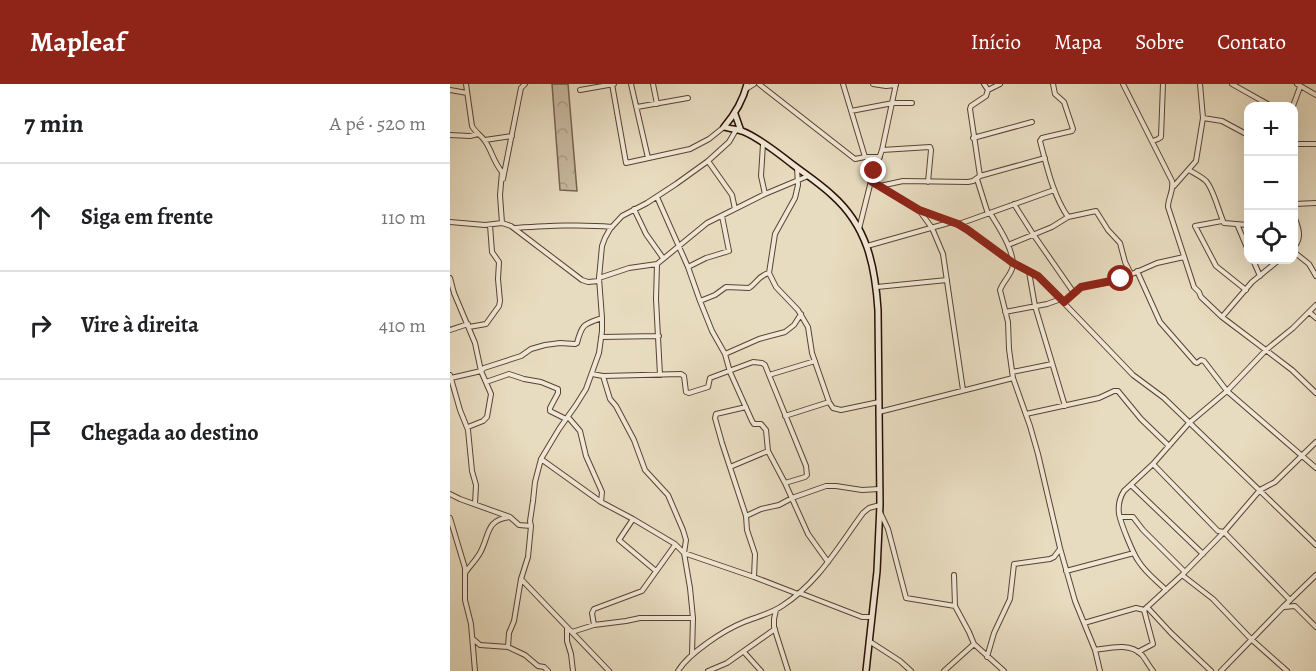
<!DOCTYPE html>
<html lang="pt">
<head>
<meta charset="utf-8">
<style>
  :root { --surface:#fff; --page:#f6f6f6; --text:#202124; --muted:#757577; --line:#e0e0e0; --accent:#8f2418 }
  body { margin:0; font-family:Alegreya,serif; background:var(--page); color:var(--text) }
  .controls { position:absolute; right:18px; top:18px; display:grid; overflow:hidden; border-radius:12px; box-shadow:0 6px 24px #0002 }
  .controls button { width:54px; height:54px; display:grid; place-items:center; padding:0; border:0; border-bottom:2px solid var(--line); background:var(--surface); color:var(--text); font:30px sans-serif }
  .stop { position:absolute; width:18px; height:18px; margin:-14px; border:4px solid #8f2418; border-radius:50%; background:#fff }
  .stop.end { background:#8f2418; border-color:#fff; box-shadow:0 2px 6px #0008 }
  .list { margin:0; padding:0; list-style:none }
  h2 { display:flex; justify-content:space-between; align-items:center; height:78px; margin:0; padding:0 24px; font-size:26px }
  h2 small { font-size:20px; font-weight:400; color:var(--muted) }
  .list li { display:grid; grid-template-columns:39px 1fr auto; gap:18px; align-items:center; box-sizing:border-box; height:108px; padding:0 24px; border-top:2px solid var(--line) }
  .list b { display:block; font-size:22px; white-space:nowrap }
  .list em { font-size:20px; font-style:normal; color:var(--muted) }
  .icon { flex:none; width:33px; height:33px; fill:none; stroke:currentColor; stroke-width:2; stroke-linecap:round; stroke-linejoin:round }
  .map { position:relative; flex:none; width:866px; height:587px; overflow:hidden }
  header { display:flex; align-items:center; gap:36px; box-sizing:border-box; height:84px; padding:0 30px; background:var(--accent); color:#fff }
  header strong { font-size:28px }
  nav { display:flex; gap:33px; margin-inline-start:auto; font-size:21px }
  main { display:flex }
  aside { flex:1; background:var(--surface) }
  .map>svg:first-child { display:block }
  .forest { fill:url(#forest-crowns); stroke:#786452; stroke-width:1.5 }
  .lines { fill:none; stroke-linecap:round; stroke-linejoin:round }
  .street-casing { stroke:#594232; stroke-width:6 }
  .secondary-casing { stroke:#290f03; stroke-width:8 }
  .street { stroke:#f0e8d6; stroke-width:4 }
  .secondary { stroke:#f0e8d6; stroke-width:5 }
  .route { stroke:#8f2418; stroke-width:8 }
</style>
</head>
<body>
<header>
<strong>Mapleaf</strong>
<nav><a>Início</a><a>Mapa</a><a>Sobre</a><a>Contato</a></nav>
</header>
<main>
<aside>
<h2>7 min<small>A pé · 520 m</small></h2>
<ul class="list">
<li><svg class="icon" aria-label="ahead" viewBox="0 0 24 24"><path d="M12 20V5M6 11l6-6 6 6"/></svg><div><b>Siga em frente</b></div><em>110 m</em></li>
<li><svg class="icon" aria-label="right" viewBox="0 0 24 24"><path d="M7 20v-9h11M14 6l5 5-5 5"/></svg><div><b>Vire à direita</b></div><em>410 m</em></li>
<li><svg class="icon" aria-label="arrive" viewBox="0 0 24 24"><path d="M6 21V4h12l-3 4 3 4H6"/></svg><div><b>Chegada ao destino</b></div></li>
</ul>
</aside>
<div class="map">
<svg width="866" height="587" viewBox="0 0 866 587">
  <defs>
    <pattern id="forest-crowns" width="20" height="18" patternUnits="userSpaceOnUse" patternTransform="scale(1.5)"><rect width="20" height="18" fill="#c8b9a0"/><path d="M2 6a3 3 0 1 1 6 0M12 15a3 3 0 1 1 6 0" fill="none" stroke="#ac9e88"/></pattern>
  </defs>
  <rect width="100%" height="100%" fill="#e8dcc0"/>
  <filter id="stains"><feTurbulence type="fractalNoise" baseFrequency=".00333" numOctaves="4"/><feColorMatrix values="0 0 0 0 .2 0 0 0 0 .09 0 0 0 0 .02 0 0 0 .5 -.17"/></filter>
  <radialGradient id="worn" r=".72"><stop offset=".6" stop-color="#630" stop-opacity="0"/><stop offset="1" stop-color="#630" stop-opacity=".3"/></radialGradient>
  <!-- forest -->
  <path class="forest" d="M102,0H118L127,107L110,106Z"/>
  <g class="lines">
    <defs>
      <path id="street" d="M16,0L22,42C25,48 31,51 35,57C42,67 43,77 52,88L50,111L52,139
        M162,0L176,79L240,65L259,55L274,43
        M181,0L198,74
        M203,0L207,20
        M309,0L405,75L415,73H430
        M393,0L415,73
        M423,0L436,2L446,1
        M534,0L538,6
        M603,0L605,10L614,18L623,45L622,47L592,54L590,57C597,83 603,111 618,133
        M673,0L722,97C724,107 718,114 718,123L744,203L749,208L751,213L772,233L842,286L866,309
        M782,0L821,22
        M847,0L866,11
        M296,5L304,0
        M0,6L17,9
        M130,6L164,0
        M843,22L850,3
        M187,23L238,14
        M401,27L443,19H462
        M753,34L772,37L798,51
        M0,51L20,52L28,50
        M523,54L582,38
        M35,56L62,52
        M703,57L708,55L711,53L713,0
        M313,60L311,92L315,110
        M844,60H866
        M432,66L480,63L481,66L478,98
        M258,77L282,111L285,125
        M347,84L348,101L345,114L325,150L319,189L326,203L348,226L358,243L362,269L379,318L383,324L391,326L429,318
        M739,86C744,89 752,93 756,97C764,106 769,129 774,139L798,141
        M530,92L520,25L521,22L536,12L538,6L550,0
        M53,95L71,4L75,0
        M527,95L538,130
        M421,97L469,125L508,140L563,179L588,192L683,291L714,314L866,461
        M430,102L453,97L518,98L523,97L530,92L595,74
        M724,102L746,77L753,34L750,0
        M207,113L238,183L250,217L262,247L275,270L280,288L302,337L304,340H311L316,346L318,367L335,399L358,450L378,478
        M564,120L583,150L624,209
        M844,120L866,119
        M184,125L196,150L213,174
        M469,126L482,144L493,170L513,306
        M540,129C548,142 567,170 562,185C559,193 553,198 550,206L558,238L559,265L563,294L580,342L588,370L610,464L625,517L645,566L650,587
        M844,132C848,143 853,153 844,163
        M772,137L745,142L766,182L796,206
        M0,138L35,141L52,139L61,142L132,196L138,198L149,197
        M509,140L604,106
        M787,140L798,166
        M65,144C98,142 130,140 162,143
        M409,145L421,97L432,66L446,0
        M558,161L602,143L618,133L646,127L658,146L670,159L675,178L681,190
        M417,162L502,138
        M844,168L859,180L866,192
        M803,176L810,192
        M207,180L206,215L210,291
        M238,183L256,174L279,167L272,132
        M687,187L710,238L745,278L747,279L751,276L754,277L777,307L866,384
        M579,188L585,222L615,322
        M0,194L4,209L25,259L31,287L41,310L37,333L33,337L18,343
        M149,194L179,184L207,180L257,139L315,110L358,92
        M427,203L497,196
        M250,217L265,211L276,203L299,204C307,199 309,191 319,189
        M614,218L631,203L666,197L707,179L734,173
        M555,228L597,220L611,215
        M859,228L866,234
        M772,233L802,198L829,176
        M19,243L36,240L49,222L50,217L48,195L49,178L42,168L40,141
        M0,246L18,240
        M151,253L209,252
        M275,270L309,255L335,248L344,241L351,230
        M562,288L602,280
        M142,290L153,292L231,290L234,292L236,308L239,309L258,303L260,294L303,278L312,279L315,281L319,291L356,382L357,391L355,393L335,399
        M0,291L10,326L18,346L22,387L26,401L25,420
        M319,291L365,277
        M153,292L160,315L166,322L184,356L195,386L218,411L233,446L236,456L234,469L240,504L243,534L242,570
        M1,294L31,287L34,284L71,272L81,265L95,261L110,259L125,260L127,259C132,240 134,240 152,234
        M36,298L59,290L74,295L91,298L108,305V309L100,324V327L116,335
        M296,323L266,330L265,334L272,359L296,432L297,446L305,470L304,493
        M429,328L563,294
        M576,330L649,314L664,307H668L691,335L719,362
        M335,332L379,318
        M118,333L130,347L136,372L152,408L151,418
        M91,375L151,418L183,435L225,460L234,469L304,493L348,510
        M703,380L768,447L774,448L840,516
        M280,383L318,367
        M681,401L753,470
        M0,410L10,415L60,433L69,441L81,442
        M430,428L438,445L456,514L505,522
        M296,432L311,425L329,421L342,414L376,402H386L412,406L429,405
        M670,433H683L693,446L735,488
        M0,434L15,484V516L21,540L25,587
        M183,435L169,456L206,487
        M616,487L684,469
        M15,489C20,482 26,476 30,469C40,451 35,436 60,433
        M504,491L505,522L519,548L524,560L554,587
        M732,491L763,515L801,555L837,587
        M71,495L159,587
        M716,506C707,497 696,489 689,478C683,470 671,440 669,430C668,422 670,413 674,407L703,380L739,339L777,307L816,266L843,244L866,221
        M350,509L412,533H422
        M697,523L721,549L761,587
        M834,523L845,522L866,543
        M326,526L324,535V543L338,587
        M694,526L732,491L774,448L810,406L825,398L866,358
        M634,539L686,524L694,526
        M144,541L142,529L144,525L192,507L225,461
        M117,544V557L121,570L123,587
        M122,548L144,541L176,537L190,534H243
        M23,555L30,561L58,563L75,571L88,582L94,583L98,587
        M419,557L450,577L461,587
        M58,563L59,549L64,537L71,495L78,473L81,442L80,437L83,417L85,398L91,375L109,345L126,321L136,305L149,269L152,247V234L149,194L152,162L155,154L160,145L172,132L197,119L226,100L258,77L279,58L286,46
        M645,566C659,564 680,558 692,571C696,576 699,582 703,587
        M294,568L311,587
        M688,568L703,560L694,526
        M537,573L544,549L560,515L564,480L600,475L604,473L610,465
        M228,587C239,569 274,546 294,538C306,533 320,530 332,522C368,499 388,463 413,429L419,424L430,421
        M258,587L277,579L325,545
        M494,587L524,560
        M771,587L833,523L866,491"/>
      <path id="secondary" d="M297,0C293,17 285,30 274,43C280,45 286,45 292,47C308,53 328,69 342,80C355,90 369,99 382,111C417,142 425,181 428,226L430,421L427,487L416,587
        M285,30L291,47"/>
    </defs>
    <!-- street casing -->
    <use href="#street" class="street-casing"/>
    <!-- secondary casing -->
    <use href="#secondary" class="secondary-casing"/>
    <!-- street -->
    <use href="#street" class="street"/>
    <!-- secondary -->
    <use href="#secondary" class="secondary"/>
  </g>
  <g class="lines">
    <!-- route -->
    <path class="route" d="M424,87L421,97L469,126L508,140L518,146L563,179L588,192L614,218L631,203L671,195"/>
  </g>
  <rect width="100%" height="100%" filter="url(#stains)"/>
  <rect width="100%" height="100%" fill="url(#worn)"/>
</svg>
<div class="controls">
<button>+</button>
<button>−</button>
<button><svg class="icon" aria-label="locate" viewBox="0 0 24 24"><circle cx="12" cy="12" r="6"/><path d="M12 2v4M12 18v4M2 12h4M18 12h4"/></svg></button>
</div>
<div class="stop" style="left:671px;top:195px"></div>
<div class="stop end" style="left:424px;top:87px"></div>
</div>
</main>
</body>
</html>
